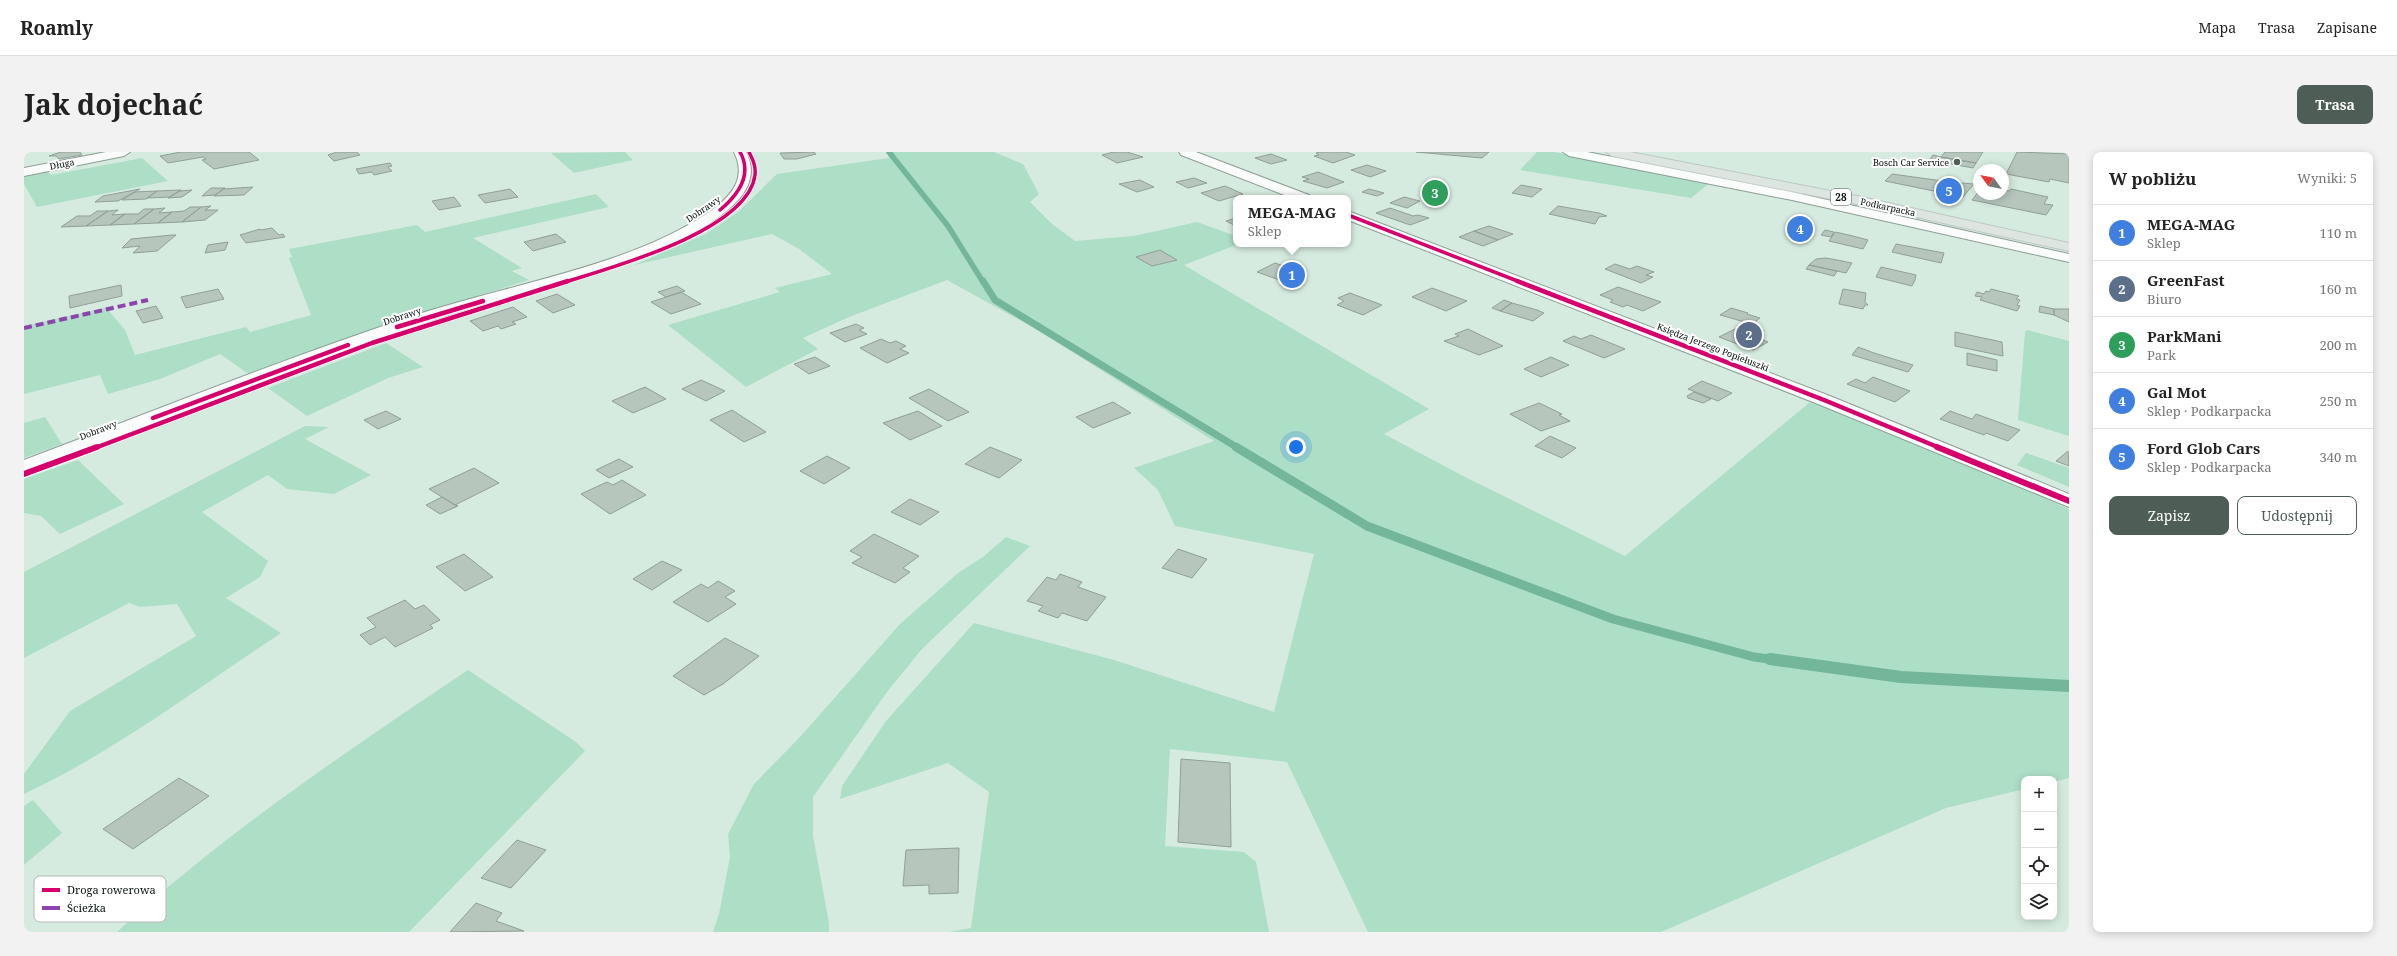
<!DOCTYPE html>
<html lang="pl">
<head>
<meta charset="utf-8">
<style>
  :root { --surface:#fff; --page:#f2f2f2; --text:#222; --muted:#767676; --line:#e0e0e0; --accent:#4e5d55 }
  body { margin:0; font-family:"Noto Serif",serif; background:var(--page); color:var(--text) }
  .controls { position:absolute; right:12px; bottom:12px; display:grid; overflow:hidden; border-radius:8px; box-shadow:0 2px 10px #0003 }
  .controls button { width:36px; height:36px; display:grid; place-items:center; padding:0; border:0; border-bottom:1px solid var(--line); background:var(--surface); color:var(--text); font:20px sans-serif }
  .compass { position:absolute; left:1949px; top:12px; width:36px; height:36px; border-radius:50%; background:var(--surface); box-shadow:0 2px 10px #0003; rotate:303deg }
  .you { position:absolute; left:1272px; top:295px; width:14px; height:14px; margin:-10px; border:3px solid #fff; border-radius:50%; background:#1a73e8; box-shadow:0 0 0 6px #1a73e833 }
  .badge { display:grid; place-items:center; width:26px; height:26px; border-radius:50%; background:var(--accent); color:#fff; font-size:13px; font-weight:700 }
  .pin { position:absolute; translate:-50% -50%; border:2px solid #fff; box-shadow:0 1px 4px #0006 }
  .popup { position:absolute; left:1209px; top:43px; width:118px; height:52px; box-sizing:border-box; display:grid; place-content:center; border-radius:8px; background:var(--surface); filter:drop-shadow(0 1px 3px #0005); font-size:13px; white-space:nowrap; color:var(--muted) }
  .popup b { font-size:15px; color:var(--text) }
  .popup::after { content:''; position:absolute; left:50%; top:100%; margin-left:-8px; border:8px solid transparent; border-top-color:var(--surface) }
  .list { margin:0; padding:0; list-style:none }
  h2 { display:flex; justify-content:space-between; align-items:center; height:52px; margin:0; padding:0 16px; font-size:17px }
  h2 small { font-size:13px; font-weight:400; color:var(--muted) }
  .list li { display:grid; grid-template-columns:26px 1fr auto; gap:12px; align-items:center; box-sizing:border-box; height:56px; padding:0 16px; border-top:1px solid var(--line) }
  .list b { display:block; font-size:15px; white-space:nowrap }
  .list p { margin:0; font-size:13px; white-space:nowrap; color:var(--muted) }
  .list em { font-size:13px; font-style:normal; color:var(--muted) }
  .actions { display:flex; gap:8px; padding:12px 16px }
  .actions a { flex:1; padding:9px 0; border:1px solid var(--accent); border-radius:8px; text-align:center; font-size:14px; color:var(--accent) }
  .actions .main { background:var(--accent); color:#fff }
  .icon { flex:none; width:22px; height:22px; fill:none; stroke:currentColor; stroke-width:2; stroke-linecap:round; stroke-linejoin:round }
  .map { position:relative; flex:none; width:2045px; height:780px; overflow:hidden; border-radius:8px }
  header { display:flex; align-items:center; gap:24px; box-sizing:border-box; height:56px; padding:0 20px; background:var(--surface); border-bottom:1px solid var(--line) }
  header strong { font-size:19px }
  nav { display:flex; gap:22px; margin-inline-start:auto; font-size:14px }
  .intro { display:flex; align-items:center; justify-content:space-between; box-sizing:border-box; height:96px; padding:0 24px }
  h1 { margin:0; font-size:28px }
  .button { padding:10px 18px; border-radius:8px; background:var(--accent); color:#fff; font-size:14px; font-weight:700 }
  main { display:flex; gap:24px; padding:0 24px }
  aside { flex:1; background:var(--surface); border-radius:8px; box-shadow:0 2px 10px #0003 }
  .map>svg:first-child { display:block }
  .green { fill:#addec6 }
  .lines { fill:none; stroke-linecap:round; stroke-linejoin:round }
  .stream-far3 { stroke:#73b699; stroke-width:5.5 }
  .stream-far2 { stroke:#73b699; stroke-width:7 }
  .stream-far1 { stroke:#73b699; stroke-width:9 }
  .stream { stroke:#73b699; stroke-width:12 }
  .building { fill:#b6c6bd; stroke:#909f97 }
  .minor-casing { stroke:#8d9d95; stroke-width:2 }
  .major-casing { stroke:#bec8c3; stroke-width:2 }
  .minor { fill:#f9fcfa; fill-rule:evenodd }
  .major { fill:#dde5e1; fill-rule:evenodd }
  .quiet { stroke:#8e44ad; stroke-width:4; stroke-dasharray:8 4; stroke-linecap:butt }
  .cycleway-far2-casing { stroke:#fff; stroke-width:5 }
  .cycleway-far1-casing { stroke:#fff; stroke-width:6 }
  .cycleway-casing { stroke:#fff; stroke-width:8 }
  .cycleway-far2 { stroke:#d6006c; stroke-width:3.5 }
  .cycleway-far1 { stroke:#d6006c; stroke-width:4.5 }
  .cycleway { stroke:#d6006c; stroke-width:6 }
  .poi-dot { fill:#4e5d55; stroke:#fff; stroke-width:1.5 }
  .labels { text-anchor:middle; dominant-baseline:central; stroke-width:4; stroke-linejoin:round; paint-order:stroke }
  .far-poi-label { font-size:9px; fill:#04100a; stroke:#fff; text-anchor:end }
  .far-street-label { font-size:9px; fill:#04100a; stroke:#fff }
  .shield { fill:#fff; stroke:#4f5854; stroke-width:1 }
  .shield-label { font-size:10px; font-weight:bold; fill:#04100a }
  .key { fill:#fff; stroke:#b4b7b6; stroke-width:1 }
  .key-label { font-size:11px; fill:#04100a }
</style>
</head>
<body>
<header>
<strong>Roamly</strong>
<nav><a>Mapa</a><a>Trasa</a><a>Zapisane</a></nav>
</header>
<div class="intro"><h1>Jak dojechać</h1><a class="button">Trasa</a></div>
<main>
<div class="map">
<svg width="2045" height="780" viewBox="0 0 2045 780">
  <rect width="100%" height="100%" fill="#d6ebe0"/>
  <!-- green -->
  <path class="green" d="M601,0L609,8L550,21L527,1Z
    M863,0H970L999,12L1015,42L1006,50L1028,72L1051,89L1110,84L1173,70L1212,84V92H1215L1160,113L1405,257L1360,282L1441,325L1601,404L1786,250L1951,315L2045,357V626L2030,630V627H2000V637L1922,656L1637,780H1344L1263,610L1146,597L1141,694L1220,700L1232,710L1245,780H925L947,776L965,640L924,611L816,647L818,634L862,569L950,471L1090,508L1250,560L1290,402L1151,374L1134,338L1110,316L1190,289L1010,176L923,128L825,165L779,186L794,197L722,235L644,173L756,140L751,136L808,122L775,97L748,82L610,113L682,82L714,60L753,22L865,6Z
    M1513,0H1530L1687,30L1667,46L1496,18Z
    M118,6L144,29L13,55L0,32V22L22,18L27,23Z
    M572,42L585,55L449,86L498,116L488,119L505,128L343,179L226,223L196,202L136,227L84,242L76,223L0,242V174L85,155V159L101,178L111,203L222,175L226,180L287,163L265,106L268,105L265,97L393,73L401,80Z
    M2003,178L2045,189V284L1994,268L2001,180Z
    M362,191L399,215L364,226L283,264L244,236Z
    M21,265L38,292L0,306V271Z
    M281,274L305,275L281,287L347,323L310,342L263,337L244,323L178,360L244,409L236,425L202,446L257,481C174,536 90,600 0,642V622L46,559L172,484L153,452L116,455L105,451L0,506V420Z
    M2002,301L2045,316V335L1993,313Z
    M54,308L100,352L36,382L17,364L0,361V327Z
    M982,385L1006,394L897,498L863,540L789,645V684L805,771V780H689L695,762L706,705L704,682L730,632L776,585L876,472L934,421L959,405Z
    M444,518L552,590L561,599L385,780H93C201,681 323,599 444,518Z
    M9,648L38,681L0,713V654Z"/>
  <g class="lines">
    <!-- stream-far3 -->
    <path class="stream-far3" d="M865,0L924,74L959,130"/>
    <!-- stream-far2 -->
    <path class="stream-far2" d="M959,129L971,148L1214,296"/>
    <!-- stream-far1 -->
    <path class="stream-far1" d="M1212,295L1343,374L1589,467L1730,505L1753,508"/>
    <!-- stream -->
    <path class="stream" d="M1746,507L1877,525L2045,534"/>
  </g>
  <!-- building -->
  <path class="building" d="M37,0H56L58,3L35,7L32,4H25Z
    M157,0H225L235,8L190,17L178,8L182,7L179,5L144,11L136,4Z
    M313,0H333L336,3L310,9L304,3Z
    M790,0L792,2L773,7H760L756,1Z
    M1090,0H1103L1119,5L1093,11L1078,3Z
    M1296,0H1322L1331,3L1309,11L1290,4L1295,3L1292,1Z
    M1392,0H1465L1458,6Z
    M1921,0H1959L1952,11L1917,5Z
    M1993,0L2045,2V31L2026,27L2025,30L1982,22Z
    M1247,2L1263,8L1247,12L1231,6Z
    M1909,3L1917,5L1952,11L1949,16L1905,8Z
    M366,11L368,14L364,15L368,19L350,23L348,20L335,22L332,17Z
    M1343,13L1362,19L1346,25L1327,18Z
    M1294,20L1320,30L1303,36L1279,29L1285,27L1278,25Z
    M1868,22L1926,30L1950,32L1939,45L1861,29Z
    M1170,26L1183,31L1164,36L1152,30Z
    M1116,28L1130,35L1113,40L1095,32Z
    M1497,33L1518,37L1508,45L1488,41Z
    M1201,34L1219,42L1195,49L1177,41Z
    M229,35L220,43L190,44L199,37Z
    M187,36H201L191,43L178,44Z
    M116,37L94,49L71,50L79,44Z
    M486,37L494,45L461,51L454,43Z
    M1345,37L1360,41L1353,44L1338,40Z
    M1987,37L2024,45L2020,52L2029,53L2022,63L1948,48L1955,39V42H1979V38L1985,39Z
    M157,38L146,45L123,46L133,39Z
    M168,38L158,45L144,46L155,39Z
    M1404,38L1423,43L1418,45L1399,40Z
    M133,39L122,47L98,48L111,40Z
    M430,45L437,54L415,58L408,49Z
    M1380,45L1396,49L1383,56L1366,51Z
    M187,54L181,58H194L181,68L158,70L177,55Z
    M1534,54L1575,61L1583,64L1575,65L1571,72L1525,62Z
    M166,55H177L158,70L134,71L148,60L160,59Z
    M141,56L135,61L148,60L134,71L110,72L130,57Z
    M1366,56L1389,64L1394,63L1405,66L1386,73L1352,61Z
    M120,57H130L110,72L86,73L101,62H114Z
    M94,58L88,63L101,62L86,73L62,74L84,59Z
    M73,59H84L62,74L37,75L53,64H66Z
    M1212,66V74L1202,69Z
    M1768,71L1790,76L1785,84L1762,79Z
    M1465,74L1489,82L1474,88L1450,79Z
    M248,76L255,83L259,82L261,85L222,91L216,83L236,77L237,78Z
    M1801,78L1810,80L1807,85L1797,83Z
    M1450,79L1474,88L1459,94L1435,85Z
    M1811,80L1829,84L1844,88L1839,97L1805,89Z
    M532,82L542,90L509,99L500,90Z
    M148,83H152L133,99L109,101L116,94L98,96L107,87Z
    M204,90L201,98L181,101L184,93Z
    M1872,92L1920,101L1917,111L1868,100Z
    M1136,98L1153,108L1128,114L1112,105Z
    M1802,106L1813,108L1828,111L1822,121L1785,113L1792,107Z
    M1251,111L1283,122L1264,131L1233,120Z
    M1591,112L1606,117L1613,114L1630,120L1622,123L1629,125L1617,131L1581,117Z
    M1785,113L1813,119L1810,124L1782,117Z
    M1857,115L1892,123L1891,128L1888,134L1852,125Z
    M97,133L98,144L46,156L45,144Z
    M653,134L661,139L642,145L634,140Z
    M1594,135L1637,150L1619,159L1603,153L1599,155L1586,150L1589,148L1576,143Z
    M1408,136L1443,149L1422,159L1388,145Z
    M194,137L200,147L162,156L157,145Z
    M1819,137L1842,141L1841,150L1844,153H1841L1839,157L1815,152Z
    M1967,137L1995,144L1992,147L1996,148L1993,153L1996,154L1993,159L1956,148L1958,145L1951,144L1953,140L1960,142L1962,139L1965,140Z
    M657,140L677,152L647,162L627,150Z
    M1326,141L1358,153L1339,163L1313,153L1320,149L1314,146Z
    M533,142L551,153L529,161L512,149Z
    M1480,148L1488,151L1476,159L1468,156Z
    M1488,151L1513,158L1520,161L1509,169L1476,159Z
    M132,154L139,166L119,171L112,159Z
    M2016,154L2030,157V163L2015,160Z
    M489,155L503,165L488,170L492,172L477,177L474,174L459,179L446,169Z
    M1707,156L1724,161L1723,162L1736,166L1728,172L1696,163Z
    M2030,157H2045V170L2030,163Z
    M832,172L840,176L835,178L843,182L821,190L806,181Z
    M1444,177L1479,194L1455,203L1420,189L1435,184L1431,182Z
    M1711,177L1735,183L1732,185L1744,190L1729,198L1695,185Z
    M1931,180L1978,190L1979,204L1931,194Z
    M1567,183L1601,197L1580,206L1539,189L1550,184L1557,187Z
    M857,187L866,191L872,189L882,194L876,197L885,201L863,211L836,196Z
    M1834,195L1850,201L1889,213L1884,220L1828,203Z
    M1943,201L1973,208V219L1943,213Z
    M791,205L806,214L785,222L770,212Z
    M1527,205L1545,213L1517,225L1500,217Z
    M1849,225L1886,239L1871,250L1823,232L1832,227L1841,231Z
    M677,228L701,239L682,249L658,237Z
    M1678,229L1708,241L1694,249L1664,237Z
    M621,235L642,247L609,261L588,249Z
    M905,237L945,260L924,269L885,246Z
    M1670,240L1687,247L1679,251L1664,246L1663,244Z
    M1089,250L1107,261L1069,276L1052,265Z
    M1515,251L1538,262L1535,263L1546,269L1517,279L1486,262Z
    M708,258L742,280L720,290L686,268Z
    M362,259L377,267L354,277L340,268Z
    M894,259L918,274L886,288L859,271Z
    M1926,259L1948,267L1952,262L1996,278L1984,289L1962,281L1960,283L1916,267Z
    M1526,284L1552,296L1538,306L1511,294Z
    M966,295L998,308L975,326L941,312Z
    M2044,299L2045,314L2032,309Z
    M803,304L826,316L800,332L776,319Z
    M595,307L609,315L585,326L572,318Z
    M450,316L475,331L431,353L405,337Z
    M598,328L622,343L586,362L557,342L583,330L589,333Z
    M418,345L431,353L434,354L416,362L402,353Z
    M886,347L915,360L896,373L867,360Z
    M850,382L895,404L879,416L886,420L871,431L828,411L838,405L826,399Z
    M1154,397L1183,407L1168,426L1138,416Z
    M440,402L469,425L441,439L412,415Z
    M638,409L658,418L628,438L609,427Z
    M1036,422L1058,430L1054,435L1082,445L1063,469L1038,461L1034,466L1014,459L1019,454L1003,449L1023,425L1032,428Z
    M694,429L711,439L701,445L712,452L684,470L649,450L677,432L684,436Z
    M381,448L391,457L400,453L416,468L406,473L409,476L371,495L361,485L346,493L336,483L352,475L343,466Z
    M701,486L735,504L699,532L680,543L649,524Z
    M1157,607L1206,611L1207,695L1154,690Z
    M155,626L185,644L109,697L79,677Z
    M493,688L522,698L487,736L457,726Z
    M935,696L934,741L905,742V733L879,734L882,698Z
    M452,751L478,761L472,769L500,779L426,780Z"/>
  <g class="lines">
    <defs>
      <path id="minor" d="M82,0H106L100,4L0,24V16Z
        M710,0H722C737,29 715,51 692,67C635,108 555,126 489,144C446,156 404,170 363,184C281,213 200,245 120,276C81,291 41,311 0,321V308C133,258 266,204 401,160C489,132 606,113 682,62C705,47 724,28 710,0Z
        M1155,0H1172L1285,43L1287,46H1268L1157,3Z
        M1539,0H1563L1768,40L2045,102V110L1768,48L1545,4Z
        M1324,59L1806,244L2045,342V355L1794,252L1324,68Z"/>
      <path id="major" d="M1582,0H1606L1838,45L2045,91V99L1838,53L1588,4Z"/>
    </defs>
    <!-- minor casing -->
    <use href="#minor" class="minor-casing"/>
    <!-- major casing -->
    <use href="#major" class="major-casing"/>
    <!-- minor -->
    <use href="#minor" class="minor"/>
    <!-- major -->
    <use href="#major" class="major"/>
    <!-- quiet -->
    <path class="quiet" d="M0,176L124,148"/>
    <defs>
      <path id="cycleway-far2" d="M696,58C714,43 729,23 716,0
        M1324,63L1496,130
        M541,130C586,116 724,79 731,23C732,14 729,8 725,0"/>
      <path id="cycleway-far1" d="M1493,129L1800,248L1916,296
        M373,175L459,149
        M129,266L324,193
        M71,296L348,191L544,129"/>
      <path id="cycleway" d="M1913,295L2045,349
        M0,322L73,295"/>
    </defs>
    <!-- cycleway-far2 casing -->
    <use href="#cycleway-far2" class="cycleway-far2-casing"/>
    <!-- cycleway-far1 casing -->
    <use href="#cycleway-far1" class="cycleway-far1-casing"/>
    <!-- cycleway casing -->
    <use href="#cycleway" class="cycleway-casing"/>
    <!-- cycleway-far2 -->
    <use href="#cycleway-far2" class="cycleway-far2"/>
    <!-- cycleway-far1 -->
    <use href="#cycleway-far1" class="cycleway-far1"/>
    <!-- cycleway -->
    <use href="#cycleway" class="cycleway"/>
  </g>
  <!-- markers -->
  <circle class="poi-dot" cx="1933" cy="10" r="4"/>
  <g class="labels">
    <!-- far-poi labels -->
    <g class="far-poi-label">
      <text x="1925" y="10">Bosch Car Service</text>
    </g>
    <!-- far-street labels -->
    <g class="far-street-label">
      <text transform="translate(38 12) rotate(-11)">Długa</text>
      <text transform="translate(1864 55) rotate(12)">Podkarpacka</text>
      <text transform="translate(679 57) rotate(-34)">Dobrawy</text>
      <text transform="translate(378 164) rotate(-18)">Dobrawy</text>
      <text transform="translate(1689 195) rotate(21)">Księdza Jerzego Popiełuszki</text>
      <text transform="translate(74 278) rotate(-21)">Dobrawy</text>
    </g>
    <!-- shield labels -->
    <rect class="shield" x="1807" y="37" width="20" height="16" rx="3"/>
    <g class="shield-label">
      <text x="1817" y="45">28</text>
    </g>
  </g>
  <!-- legend -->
  <rect x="10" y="724" width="132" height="46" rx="6" class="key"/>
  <rect x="18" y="736" width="18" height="4" fill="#d6006c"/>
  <rect x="18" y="754" width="18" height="4" fill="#8e44ad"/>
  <g class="key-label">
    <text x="43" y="742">Droga rowerowa</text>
    <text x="43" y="760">Ścieżka</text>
  </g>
</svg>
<div class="controls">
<button>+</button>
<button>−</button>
<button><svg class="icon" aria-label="locate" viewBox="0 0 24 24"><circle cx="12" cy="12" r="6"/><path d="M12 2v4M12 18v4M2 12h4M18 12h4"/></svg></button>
<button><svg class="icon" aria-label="layers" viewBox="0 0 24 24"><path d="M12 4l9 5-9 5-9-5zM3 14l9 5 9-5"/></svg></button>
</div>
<svg class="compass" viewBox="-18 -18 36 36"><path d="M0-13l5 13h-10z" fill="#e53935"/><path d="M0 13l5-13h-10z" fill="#767676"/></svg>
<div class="you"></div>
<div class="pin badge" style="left:1268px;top:123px;background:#3f7fe0">1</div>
<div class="popup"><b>MEGA-MAG</b>Sklep</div>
<div class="pin badge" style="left:1725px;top:183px;background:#5c6f8a">2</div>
<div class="pin badge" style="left:1411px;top:41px;background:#2e9e5b">3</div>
<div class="pin badge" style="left:1776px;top:77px;background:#3f7fe0">4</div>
<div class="pin badge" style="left:1925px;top:39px;background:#3f7fe0">5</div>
</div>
<aside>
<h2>W pobliżu<small>Wyniki: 5</small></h2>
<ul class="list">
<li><span class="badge" style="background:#3f7fe0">1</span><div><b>MEGA-MAG</b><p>Sklep</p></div><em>110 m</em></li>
<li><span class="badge" style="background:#5c6f8a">2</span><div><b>GreenFast</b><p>Biuro</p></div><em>160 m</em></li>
<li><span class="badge" style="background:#2e9e5b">3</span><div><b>ParkMani</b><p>Park</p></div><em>200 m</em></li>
<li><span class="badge" style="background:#3f7fe0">4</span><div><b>Gal Mot</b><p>Sklep · Podkarpacka</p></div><em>250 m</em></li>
<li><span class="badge" style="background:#3f7fe0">5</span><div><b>Ford Glob Cars</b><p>Sklep · Podkarpacka</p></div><em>340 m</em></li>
</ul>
<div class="actions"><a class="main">Zapisz</a><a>Udostępnij</a></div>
</aside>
</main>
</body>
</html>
